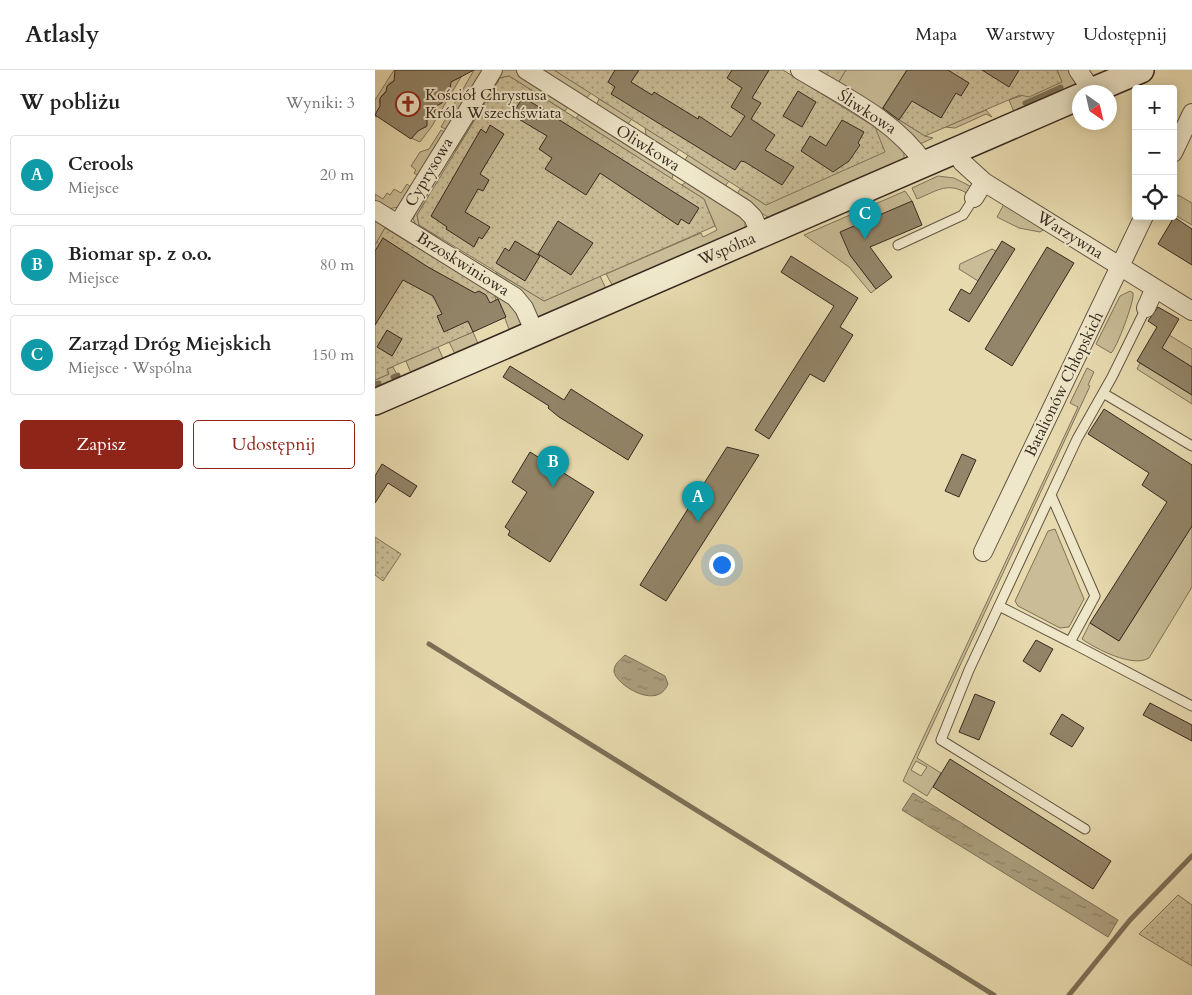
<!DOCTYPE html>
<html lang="pl">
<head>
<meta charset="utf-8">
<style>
  :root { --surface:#fff; --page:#f2f2f2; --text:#222; --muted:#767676; --line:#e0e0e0; --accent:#8f2418 }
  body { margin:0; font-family:Cardo,serif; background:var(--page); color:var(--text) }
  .controls { position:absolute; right:15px; top:15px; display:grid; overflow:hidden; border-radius:5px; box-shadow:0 2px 12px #0003 }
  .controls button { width:45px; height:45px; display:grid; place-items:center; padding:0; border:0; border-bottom:1px solid var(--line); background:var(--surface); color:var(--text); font:25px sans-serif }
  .compass { position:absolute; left:697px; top:15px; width:45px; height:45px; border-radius:50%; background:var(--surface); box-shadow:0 2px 12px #0003; rotate:146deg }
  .you { position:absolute; left:346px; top:494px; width:18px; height:18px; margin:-12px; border:4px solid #fff; border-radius:50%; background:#1a73e8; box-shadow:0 0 0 8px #1a73e833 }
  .badge { display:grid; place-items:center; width:32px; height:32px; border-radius:50%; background:var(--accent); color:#fff; font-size:16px; font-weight:700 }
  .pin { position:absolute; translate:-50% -41px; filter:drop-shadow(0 1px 2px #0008) }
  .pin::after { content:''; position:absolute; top:26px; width:18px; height:15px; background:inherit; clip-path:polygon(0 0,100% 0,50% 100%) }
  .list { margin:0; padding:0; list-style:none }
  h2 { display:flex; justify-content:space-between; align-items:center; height:65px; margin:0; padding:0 20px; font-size:21px }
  h2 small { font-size:16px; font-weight:400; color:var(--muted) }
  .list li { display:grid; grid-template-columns:32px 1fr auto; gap:15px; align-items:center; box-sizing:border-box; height:80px; margin:0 10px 10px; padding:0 10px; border:1px solid var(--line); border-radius:5px }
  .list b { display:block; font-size:19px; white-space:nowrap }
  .list p { margin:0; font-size:16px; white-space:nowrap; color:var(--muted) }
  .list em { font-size:16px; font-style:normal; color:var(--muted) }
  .actions { display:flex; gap:10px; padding:15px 20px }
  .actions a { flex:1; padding:11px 0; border:1px solid var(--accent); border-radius:5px; text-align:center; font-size:18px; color:var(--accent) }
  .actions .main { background:var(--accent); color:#fff }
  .icon { flex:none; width:28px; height:28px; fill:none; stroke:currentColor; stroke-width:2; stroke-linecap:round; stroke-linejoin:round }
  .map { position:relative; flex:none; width:817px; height:925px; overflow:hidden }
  header { display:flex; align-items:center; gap:30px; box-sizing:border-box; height:70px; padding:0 25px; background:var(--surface); border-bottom:1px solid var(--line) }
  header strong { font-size:24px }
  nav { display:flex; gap:28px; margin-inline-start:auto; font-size:18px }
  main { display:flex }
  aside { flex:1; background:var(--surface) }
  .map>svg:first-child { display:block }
  .grass { fill:#c9bc96; stroke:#80725a; fill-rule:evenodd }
  .garden { fill:url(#garden-dots); stroke:#80725a }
  .water { fill:url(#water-ripples); stroke:#7d6f57 }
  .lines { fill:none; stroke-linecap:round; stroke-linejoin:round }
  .stream { stroke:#7d6f57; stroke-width:5 }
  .building { fill:#938569; stroke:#37291f }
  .lane-casing { stroke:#635543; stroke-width:11 }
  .street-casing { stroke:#635543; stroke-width:20 }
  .secondary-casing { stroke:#37291f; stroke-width:28 }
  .lane { stroke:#efe7ca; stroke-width:9 }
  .street { stroke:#efe7ca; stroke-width:18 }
  .secondary { stroke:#efe7ca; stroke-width:25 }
  .labels { text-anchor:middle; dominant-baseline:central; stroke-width:4; stroke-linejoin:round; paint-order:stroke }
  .poi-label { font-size:16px; fill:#37291f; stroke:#efe7ca; text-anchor:start }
  .street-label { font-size:16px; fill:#37291f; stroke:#efe7ca }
</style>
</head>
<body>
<header>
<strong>Atlasly</strong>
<nav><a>Mapa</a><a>Warstwy</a><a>Udostępnij</a></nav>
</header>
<main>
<aside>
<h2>W pobliżu<small>Wyniki: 3</small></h2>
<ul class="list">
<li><span class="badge" style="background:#0f9aa8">A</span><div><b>Cerools</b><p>Miejsce</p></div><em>20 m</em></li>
<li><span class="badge" style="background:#0f9aa8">B</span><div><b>Biomar sp. z o.o.</b><p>Miejsce</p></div><em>80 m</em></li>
<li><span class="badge" style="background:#0f9aa8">C</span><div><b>Zarząd Dróg Miejskich</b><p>Miejsce · Wspólna</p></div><em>150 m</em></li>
</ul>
<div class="actions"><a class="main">Zapisz</a><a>Udostępnij</a></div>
</aside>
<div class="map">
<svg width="817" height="925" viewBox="0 0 817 925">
  <defs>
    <pattern id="garden-dots" width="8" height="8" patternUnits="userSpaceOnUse" patternTransform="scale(1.25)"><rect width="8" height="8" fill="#c9bc96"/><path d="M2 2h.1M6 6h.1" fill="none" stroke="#a4997a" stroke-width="1.8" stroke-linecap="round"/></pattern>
    <pattern id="water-ripples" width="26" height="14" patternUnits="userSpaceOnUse" patternTransform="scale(1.25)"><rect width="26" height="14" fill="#ab9e7d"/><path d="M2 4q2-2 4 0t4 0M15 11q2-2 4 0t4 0" fill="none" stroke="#8c8166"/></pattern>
  </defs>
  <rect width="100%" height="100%" fill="#e7daae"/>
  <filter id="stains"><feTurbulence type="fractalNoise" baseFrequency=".004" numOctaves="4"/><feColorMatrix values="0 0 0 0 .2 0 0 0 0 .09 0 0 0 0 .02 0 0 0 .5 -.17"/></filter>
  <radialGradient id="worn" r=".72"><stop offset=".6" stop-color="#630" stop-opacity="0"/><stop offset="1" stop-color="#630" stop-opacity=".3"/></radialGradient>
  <!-- grass -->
  <path class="grass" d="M19,0H23L20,4L22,9L14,13L12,20L6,26L4,32L6,35L1,43L2,47L0,46V30Z
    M99,0H110L73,60L66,57Z
    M125,0H142L195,34L190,41L134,6L125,8L82,79L81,81L76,79Z
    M160,0H179L216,23L209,31Z
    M471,0H532L507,39L550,66L558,68L545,74L462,15Z
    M682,0H695L699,7L700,16L639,42L634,30L687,12Z
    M86,7L57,56L45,72L36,68L44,59L51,57L50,50L59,44L65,26L75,20L73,13Z
    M224,29L257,49L250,57L220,38Z
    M611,40L617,47L611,44L580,58L570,57Z
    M206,42L299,100L297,109L201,48Z
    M482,42L513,61L529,81V92L396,149L360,127L365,119L391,135L500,57L480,45Z
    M270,58L304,79L298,87L272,71Z
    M66,60L71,63L45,107L39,103L41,100L36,96L45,82L54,79Z
    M313,85L354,111L348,119L308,94Z
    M563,106L579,108L597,117L595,125C573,111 564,120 542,129L537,118Z
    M314,110L360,138L370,151V158L240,220L231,204L326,163L328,167L342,160L329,129L307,115Z
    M32,114L37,118L24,137L12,139L0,132V124L8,129L12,123L15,125L19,119L26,123Z
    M530,121L537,131L475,185L501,219L496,223L474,197L429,165Z
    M49,123L55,124L42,145L44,155L62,166L59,169L41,155L38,149Z
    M803,125L817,133V155L798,144V133Z
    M629,134L668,159V160L665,162L644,158L622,147Z
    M0,147L15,157L14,160L10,158L0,175Z
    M617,179L621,181L603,211L584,199L585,194Z
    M85,200C98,208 177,247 136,265L123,229L113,221L115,218L106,213L104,215L83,203Z
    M121,202L169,231L225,206L233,223L164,248L123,208Z
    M755,221L758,223C760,230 741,280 736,283L721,274L745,226Z
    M98,262L105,278L82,288L74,272Z
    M794,265L817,279V297L786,278Z
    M63,277L70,293L41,306L35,301L31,291Z
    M765,293L817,325V334L762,299Z
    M18,297L25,310L0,323V310L14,304L12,299Z
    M712,298L719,302L713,315L715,316L542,688L566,703L552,726L528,711L703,337L695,333ZM541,691L552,697L546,706L536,700Z
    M817,456V517L774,588C758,598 721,579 707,569L715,553L744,571Z
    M680,459L709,529L694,557L685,558L643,536L640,531L673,461Z"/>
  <!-- garden -->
  <path class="garden" d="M179,0H408L500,57L510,82L391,135Z
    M442,0H471L463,13Z
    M532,0H682L687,12L654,27L645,25L550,66L507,39Z
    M134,6L329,129L340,156L169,231L44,155L42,145L125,8Z
    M10,158L119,224L121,230L98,262L12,299L14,304L0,310V175Z
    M0,467L26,484L8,511L0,505Z
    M803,825L817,835V896L764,864Z"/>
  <!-- water -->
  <path class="water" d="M250,585L290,606L293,614C282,642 239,613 239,601C239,594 245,590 250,585Z
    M538,723L743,850L733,867L527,740Z"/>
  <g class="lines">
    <!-- stream -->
    <path class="stream" d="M650,33L686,17
      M18,307L23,305
      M0,314L4,313
      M54,574L619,925
      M694,925L755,850L817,786"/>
  </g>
  <!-- building -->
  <path class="building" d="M20,0H99L76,12L75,20L68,25L67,33L61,36L58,45L52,49V56L43,61L36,69L0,45L5,36V28L11,22L12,16L19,11Z
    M240,0H264L256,12L277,25L279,22L323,49L324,46L356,67L370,46L356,37L367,18L352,8L357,0H394L377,28L386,33L376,49L400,65L390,80L419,97L407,115L370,92L366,91L360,100L236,24L240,17L233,12Z
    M532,0H573L594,13L586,26L581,23L566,48L537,31L524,50L508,38Z
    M607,0H644L634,17Z
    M423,21L441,32L427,57L408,46Z
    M148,27L324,138L314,154L306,149L303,155L225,103L211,125L170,99L177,88L164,79L172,66L137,45Z
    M467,50L489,62L483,73L485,75L474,91L458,102L426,81L435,66L451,76Z
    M115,55L129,64L105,104L114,110L108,121L103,119L90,142L115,157L107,169L104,167L99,177L71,159L72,157L56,146L106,59L111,63Z
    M537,131L547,155L495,177L517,207L501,219L475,185L465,162Z
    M799,147L817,159V195L783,174Z
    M183,151L218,173L196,205L163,184Z
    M8,168L53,197L100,223L104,221L111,225L115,233L123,229L131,247L98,262L93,251L69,262L62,246L67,244L58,226L28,210L0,255V181Z
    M140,171L165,186L150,211L121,193L130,178L134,181Z
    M627,171L640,179L594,252L574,240L586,219L595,224Z
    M672,177L699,193L637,296L610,279Z
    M416,186L483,228L465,257L478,265L449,312L435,304L394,369L380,360L459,236L406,202Z
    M783,237L804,249L787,278L817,297V325L762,291L782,257L773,251Z
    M12,260L27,269L17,286L2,277Z
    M135,296L189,330L196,319L268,365L253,390L184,347L173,338L174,336L128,307Z
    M729,339L817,395V456L744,571L715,553L792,432L767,415L774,403L713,364Z
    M352,377L384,385L291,531L265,515Z
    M155,382L219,422L175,492L133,465L135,461L130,457L152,422L137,412Z
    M587,384L601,390L584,427L570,421Z
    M7,394L42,416L35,427L13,413L0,433V406Z
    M661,570L678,579L665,602L648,591Z
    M600,624L620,632L604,670L584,662Z
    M775,633L817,655V671L768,645Z
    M687,644L709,658L697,677L675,664Z
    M575,689L736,791L718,819L558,717Z"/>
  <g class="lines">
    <defs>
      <path id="lane" d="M523,175L588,145L599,128
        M728,323L817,376
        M624,536L695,572L720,526L676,425
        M695,572L817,636
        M710,759L566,670L594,600L702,369L737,307L771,238"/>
      <path id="street" d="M151,0L370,139L378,147L386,165
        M425,0C470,27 520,50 550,94
        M703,0L717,21
        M580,81L587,92L609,112L817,241
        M798,83L817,43
        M599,128L609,112
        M0,140L140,227L149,238L160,263
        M23,154L118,0
        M771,238L780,218
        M608,482L769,146"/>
      <path id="secondary" d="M714,22L766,0
        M0,332L704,27"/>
    </defs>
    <!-- lane casing -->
    <use href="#lane" class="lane-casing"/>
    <!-- street casing -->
    <use href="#street" class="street-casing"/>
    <!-- secondary casing -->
    <use href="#secondary" class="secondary-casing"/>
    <!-- lane -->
    <use href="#lane" class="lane"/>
    <!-- street -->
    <use href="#street" class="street"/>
    <!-- secondary -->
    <use href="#secondary" class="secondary"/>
  </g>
  <!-- icons -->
  <defs>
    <symbol id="church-ring" viewBox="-11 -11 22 22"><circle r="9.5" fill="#efe7ca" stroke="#8f2418" stroke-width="1.5"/><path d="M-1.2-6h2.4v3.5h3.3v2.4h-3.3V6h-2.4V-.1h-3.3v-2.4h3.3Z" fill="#8f2418"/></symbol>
  </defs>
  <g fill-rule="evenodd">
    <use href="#church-ring" x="19" y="20" width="28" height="28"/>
  </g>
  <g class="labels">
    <!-- poi labels -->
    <g class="poi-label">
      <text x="50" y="25">Kościół Chrystusa<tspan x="50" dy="18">Króla Wszechświata</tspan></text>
    </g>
    <!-- street labels -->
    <g class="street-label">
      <text transform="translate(492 42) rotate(33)">Śliwkowa</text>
      <text transform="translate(273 78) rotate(32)">Oliwkowa</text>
      <text transform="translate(54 102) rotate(-59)">Cyprysowa</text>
      <text transform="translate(695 165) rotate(32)">Warzywna</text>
      <text transform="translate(352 179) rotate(-23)">Wspólna</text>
      <text transform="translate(88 194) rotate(32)">Brzoskwiniowa</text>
      <text transform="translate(689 314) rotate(-64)">Batalionów Chłopskich</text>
    </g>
  </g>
  <rect width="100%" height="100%" filter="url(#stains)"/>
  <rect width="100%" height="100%" fill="url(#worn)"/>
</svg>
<div class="controls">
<button>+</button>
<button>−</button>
<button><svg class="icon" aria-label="locate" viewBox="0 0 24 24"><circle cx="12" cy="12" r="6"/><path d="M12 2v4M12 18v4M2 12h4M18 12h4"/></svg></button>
</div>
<svg class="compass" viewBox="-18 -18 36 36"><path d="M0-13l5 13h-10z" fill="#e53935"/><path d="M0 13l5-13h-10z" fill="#767676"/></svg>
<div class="you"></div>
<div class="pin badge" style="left:323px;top:452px;background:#0f9aa8">A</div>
<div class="pin badge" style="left:178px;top:417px;background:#0f9aa8">B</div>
<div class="pin badge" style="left:490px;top:169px;background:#0f9aa8">C</div>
</div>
</main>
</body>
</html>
